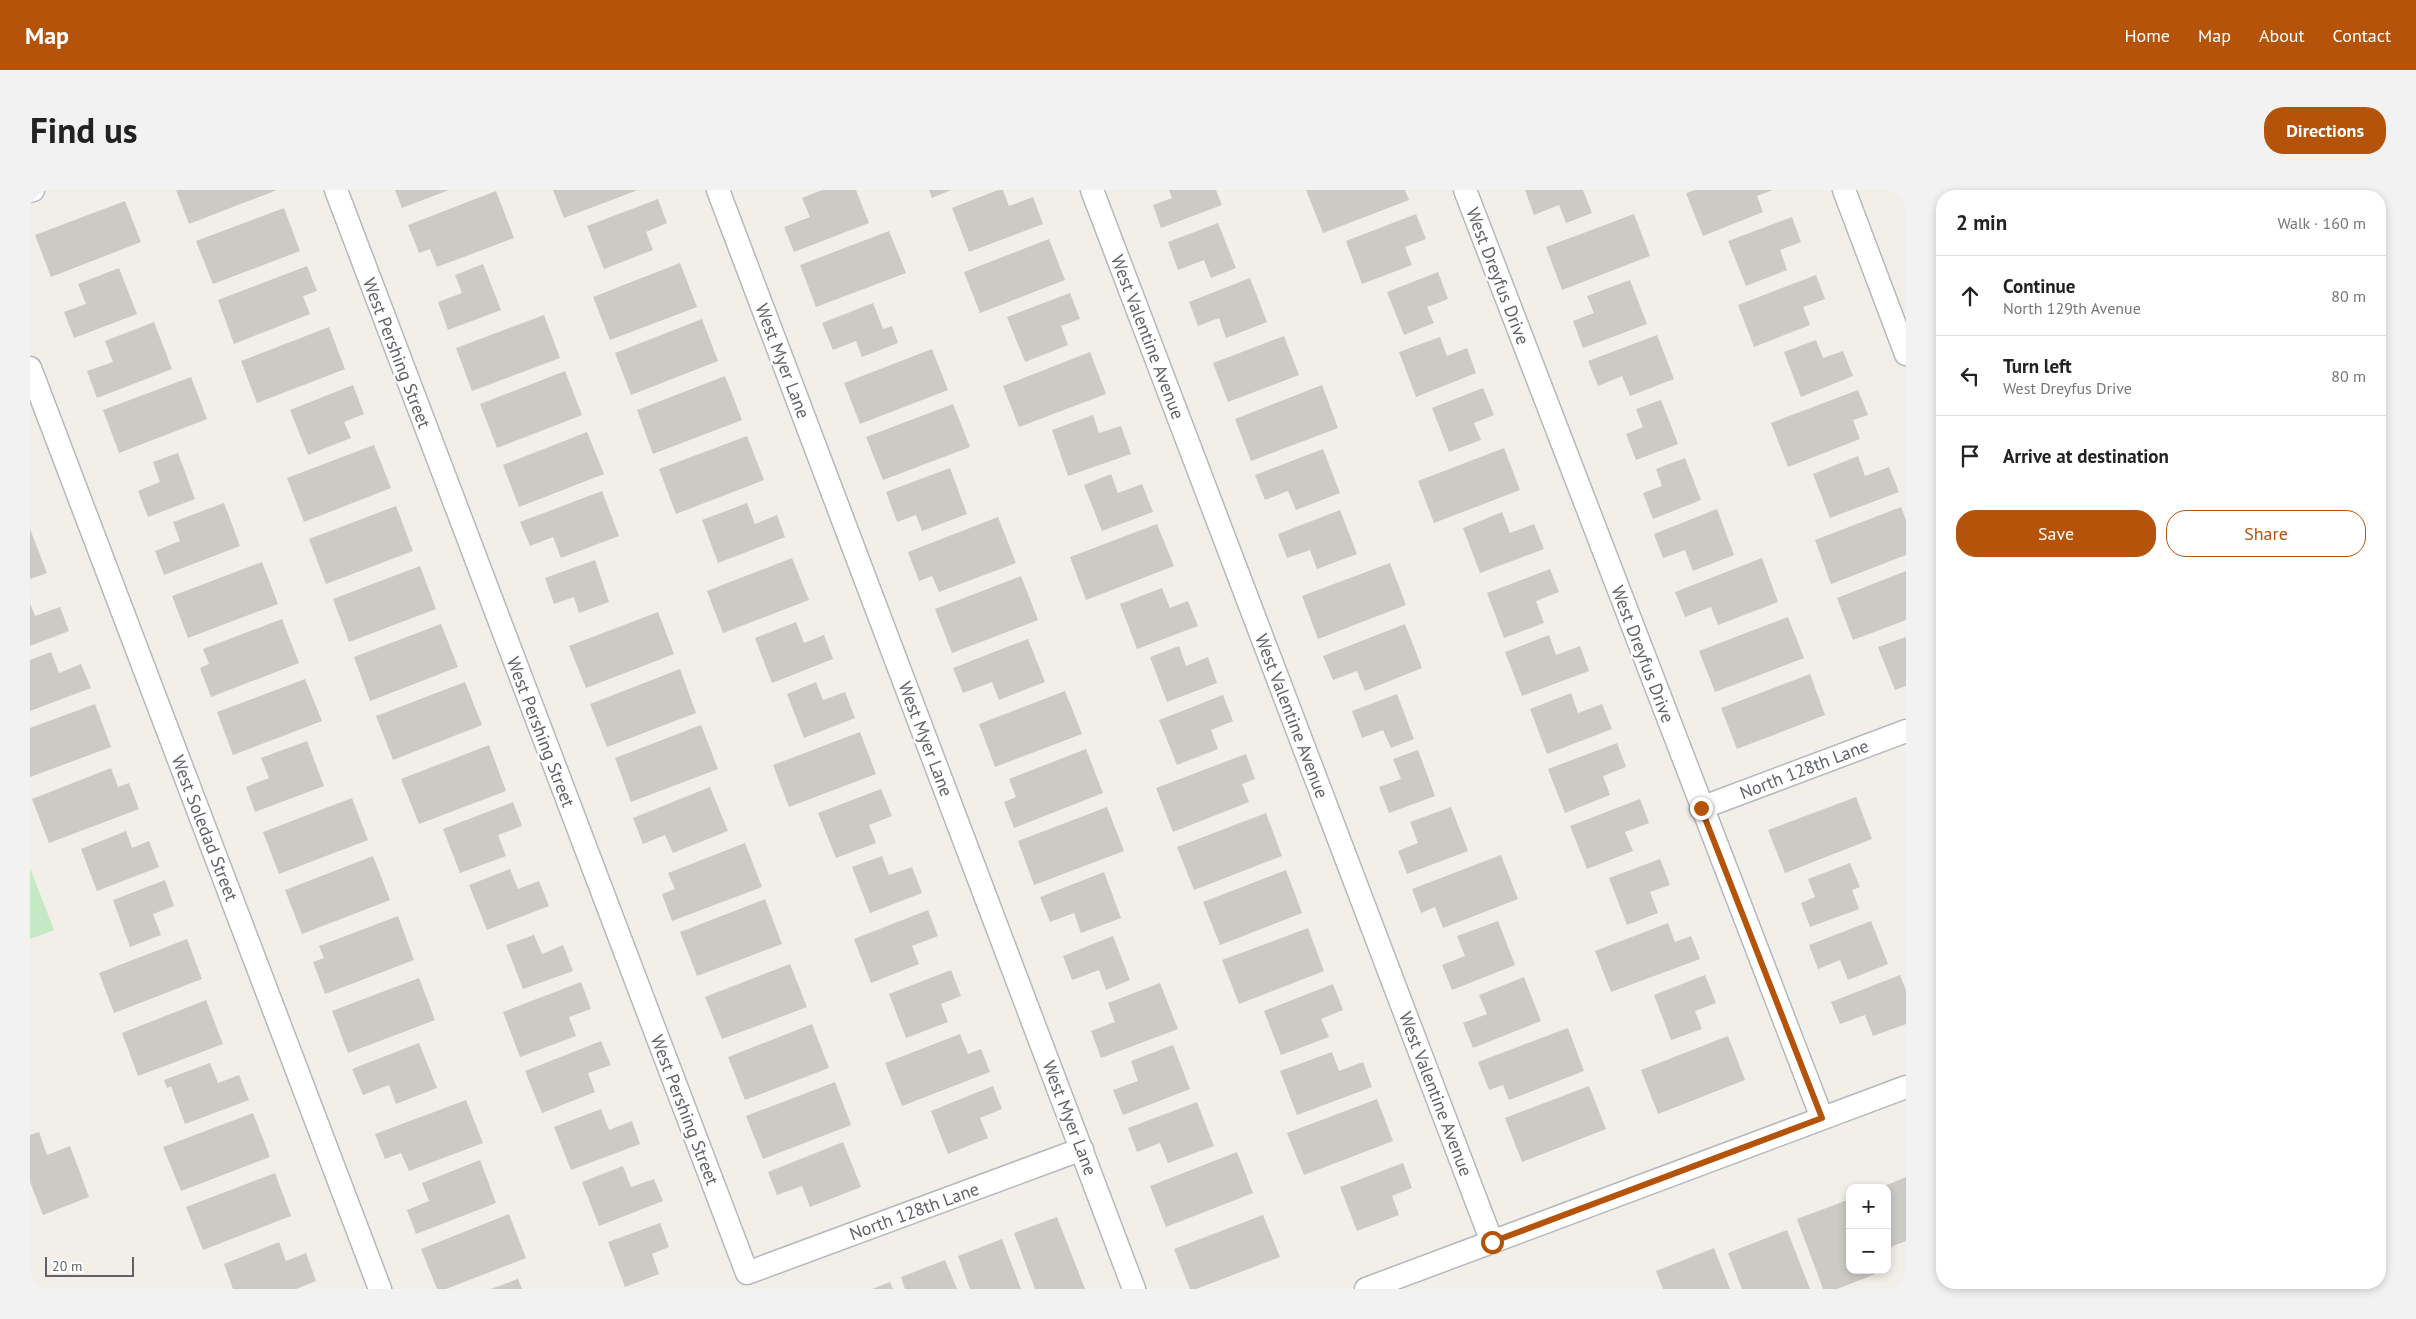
<!DOCTYPE html>
<html lang="en">
<head>
<meta charset="utf-8">
<style>
  :root { --surface:#fff; --page:#f2f2f2; --text:#222; --muted:#767676; --line:#e0e0e0; --accent:#b45309 }
  body { margin:0; font-family:"PT Sans",sans-serif; background:var(--page); color:var(--text) }
  .controls { position:absolute; right:15px; bottom:15px; display:grid; overflow:hidden; border-radius:10px; box-shadow:0 2px 8px #0003 }
  .controls button { width:45px; height:45px; display:grid; place-items:center; padding:0; border:0; border-bottom:1px solid var(--line); background:var(--surface); color:var(--text); font:25px sans-serif }
  .scale { position:absolute; left:15px; bottom:12px; width:89px; box-sizing:border-box; padding-left:5px; border:2px solid #5f6368; border-top:0; font-size:14px; line-height:18px; white-space:nowrap; color:#5f6368; -webkit-text-stroke:4px #fff; paint-order:stroke }
  .stop { position:absolute; width:15px; height:15px; margin:-11px; border:4px solid #b45309; border-radius:50%; background:#fff }
  .stop.end { background:#b45309; border-color:#fff; box-shadow:0 1px 5px #0008 }
  .list { margin:0; padding:0; list-style:none }
  h2 { display:flex; justify-content:space-between; align-items:center; height:65px; margin:0; padding:0 20px; font-size:21px }
  h2 small { font-size:16px; font-weight:400; color:var(--muted) }
  .list li { display:grid; grid-template-columns:32px 1fr auto; gap:15px; align-items:center; box-sizing:border-box; height:80px; padding:0 20px; border-top:1px solid var(--line) }
  .list b { display:block; font-size:19px; white-space:nowrap }
  .list p { margin:0; font-size:16px; white-space:nowrap; color:var(--muted) }
  .list em { font-size:16px; font-style:normal; color:var(--muted) }
  .actions { display:flex; gap:10px; padding:15px 20px }
  .actions a { flex:1; padding:11px 0; border:1px solid var(--accent); border-radius:20px; text-align:center; font-size:18px; color:var(--accent) }
  .actions .main { background:var(--accent); color:#fff }
  .icon { flex:none; width:28px; height:28px; fill:none; stroke:currentColor; stroke-width:2; stroke-linecap:round; stroke-linejoin:round }
  .map { position:relative; flex:none; width:1876px; height:1099px; overflow:hidden; border-radius:20px }
  header { display:flex; align-items:center; gap:30px; box-sizing:border-box; height:70px; padding:0 25px; background:var(--accent); color:#fff }
  header strong { font-size:24px }
  nav { display:flex; gap:28px; margin-inline-start:auto; font-size:18px }
  .intro { display:flex; align-items:center; justify-content:space-between; box-sizing:border-box; height:120px; padding:0 30px }
  h1 { margin:0; font-size:35px }
  .button { padding:12px 22px; border-radius:20px; background:var(--accent); color:#fff; font-size:18px; font-weight:700 }
  main { display:flex; gap:30px; padding:0 30px }
  aside { flex:1; background:var(--surface); border-radius:20px; box-shadow:0 2px 8px #0003 }
  .map>svg:first-child { display:block }
  .green { fill:#c5e8c5 }
  .building { fill:#cccac5 }
  .lines { fill:none; stroke-linecap:round; stroke-linejoin:round }
  .street-casing { stroke:#b5b8bc; stroke-width:25 }
  .street { stroke:#fff; stroke-width:22 }
  .route { stroke:#b45309; stroke-width:6 }
  .labels { text-anchor:middle; dominant-baseline:central; stroke-width:4.5; stroke-linejoin:round; paint-order:stroke }
  .street-label { font-size:18px; fill:#5f6368; stroke:#fff }
</style>
</head>
<body>
<header>
<strong>Map</strong>
<nav><a>Home</a><a>Map</a><a>About</a><a>Contact</a></nav>
</header>
<div class="intro"><h1>Find us</h1><a class="button">Directions</a></div>
<main>
<div class="map">
<svg width="1876" height="1099" viewBox="0 0 1876 1099">
  <rect width="100%" height="100%" fill="#f1efe8"/>
  <!-- green -->
  <path class="green" d="M0,678L24,740L0,749Z"/>
  <!-- building -->
  <path class="building" d="M146,0H247L159,34Z
    M365,0H419L372,18Z
    M523,0H608L534,28Z
    M792,0H826L839,33L764,62L754,37L780,27L772,8Z
    M899,0H921L902,8Z
    M968,0H973L979,16L1003,7L1013,34L939,62L922,18Z
    M1139,0H1186L1192,15L1131,38L1123,15L1142,8Z
    M1276,0H1375L1379,10L1293,43Z
    M1495,0H1553L1562,23L1536,33L1529,15L1504,25Z
    M1665,0H1743L1727,6L1733,22L1673,46L1656,3Z
    M466,1L484,48L407,77L400,59L389,63L378,35Z
    M628,9L637,33L616,42L623,60L574,79L557,36Z
    M95,11L111,52L21,87L5,45Z
    M254,18L270,61L183,94L166,51Z
    M1386,24L1396,49L1375,57L1382,75L1332,94L1316,51Z
    M1604,24L1620,66L1532,100L1516,57Z
    M1762,27L1771,52L1750,60L1757,80L1716,96L1698,51Z
    M1188,33L1206,78L1181,88L1174,70L1148,80L1138,52Z
    M859,41L876,83L786,117L770,75Z
    M1019,49L1035,90L950,123L934,82Z
    M650,73L667,117L580,150L563,107Z
    M453,74L471,120L418,140L408,112L432,103L425,85Z
    M277,76L287,101L273,106L280,124L204,154L188,110Z
    M89,78L107,124L44,148L34,122L56,114L48,94Z
    M1408,82L1418,109L1397,117L1404,133L1374,145L1357,102Z
    M1786,85L1795,109L1773,117L1780,135L1724,157L1708,115Z
    M1220,88L1237,132L1196,148L1189,128L1168,136L1159,112Z
    M1600,90L1617,134L1553,158L1543,131L1564,123L1557,106Z
    M1040,103L1050,129L1031,136L1038,155L995,172L977,127Z
    M843,113L853,139L862,136L868,153L832,167L826,151L803,160L792,133Z
    M514,125L530,168L442,201L426,158Z
    M672,129L688,171L601,205L585,163Z
    M124,132L142,179L67,208L57,181L83,172L75,151Z
    M299,137L315,179L227,213L211,171Z
    M1627,145L1644,189L1600,206L1592,186L1568,196L1558,171Z
    M1254,146L1269,185L1198,212L1183,173Z
    M1410,147L1417,166L1437,158L1446,183L1386,207L1369,162Z
    M1786,150L1793,168L1813,161L1823,186L1771,207L1754,162Z
    M902,159L918,200L830,234L814,193Z
    M1060,162L1076,204L989,237L973,196Z
    M535,181L552,225L467,258L450,214Z
    M695,186L712,230L623,264L607,220Z
    M161,187L177,229L89,263L73,220Z
    M323,195L334,224L314,232L321,248L278,265L260,220Z
    M1292,195L1308,238L1221,271L1205,229Z
    M1453,198L1464,225L1444,233L1451,250L1419,262L1402,218Z
    M1828,200L1838,225L1823,230L1830,249L1758,277L1741,233Z
    M1631,210L1648,254L1606,270L1596,244L1613,237L1606,219Z
    M923,214L940,257L853,290L836,247Z
    M1063,225L1069,243L1091,236L1101,264L1038,286L1022,240Z
    M557,242L574,284L489,317L473,275Z
    M717,246L734,290L646,324L629,279Z
    M344,255L361,298L274,332L257,288Z
    M1474,258L1490,300L1404,333L1388,291Z
    M1293,259L1310,303L1266,320L1258,301L1235,310L1225,285Z
    M148,263L165,309L118,327L108,301L130,292L123,272Z
    M1828,266L1835,286L1859,277L1869,302L1800,328L1783,284Z
    M1655,268L1671,310L1623,329L1613,303L1632,296L1626,279Z
    M920,278L937,324L892,341L886,325L867,332L856,302Z
    M1081,284L1088,303L1112,294L1123,322L1072,341L1054,295Z
    M572,301L589,346L531,368L523,347L500,356L490,332Z
    M194,313L210,356L134,385L125,361L150,351L143,332Z
    M717,313L725,334L747,325L755,347L688,373L672,330Z
    M366,316L383,361L296,394L279,349Z
    M1871,317L1876,330V365L1801,394L1785,350Z
    M1687,319L1704,365L1663,381L1655,360L1633,368L1624,344Z
    M1310,320L1327,364L1287,379L1280,360L1257,368L1248,344Z
    M1472,322L1480,343L1504,334L1514,359L1450,383L1433,338Z
    M968,327L986,373L909,402L902,386L889,391L878,362Z
    M1127,334L1144,376L1056,410L1040,367Z
    M0,339L17,383L0,389Z
    M762,368L779,410L693,443L677,401Z
    M1732,368L1748,412L1688,435L1681,417L1655,427L1645,402Z
    M565,370L579,412L549,423L544,407L524,414L515,388Z
    M232,372L248,414L158,448L142,406Z
    M1360,373L1376,415L1288,449L1272,406Z
    M390,376L406,419L319,452L303,409Z
    M1520,379L1529,402L1506,411L1514,433L1474,448L1457,403Z
    M1876,381V430L1823,450L1807,408Z
    M991,386L1008,430L922,463L905,419Z
    M1132,398L1140,418L1158,411L1168,436L1107,459L1090,414Z
    M0,413L5,426L30,417L39,441L0,456Z
    M628,422L644,464L556,498L539,456Z
    M1758,427L1774,468L1685,502L1669,461Z
    M252,429L269,473L181,507L170,478L179,474L173,459Z
    M766,432L774,453L794,445L803,469L742,493L725,448Z
    M411,434L428,477L340,511L324,467Z
    M1375,434L1392,478L1335,501L1327,481L1303,490L1293,466Z
    M1519,445L1526,465L1550,456L1559,481L1492,506L1475,462Z
    M1876,447V496L1865,500L1848,457Z
    M998,449L1015,492L969,510L962,492L933,503L923,478Z
    M1149,456L1156,476L1178,467L1187,493L1137,512L1120,467Z
    M21,462L29,483L51,474L61,498L0,521V470Z
    M650,479L666,523L577,557L560,514Z
    M1780,484L1795,525L1707,559L1691,518Z
    M275,489L292,531L203,565L187,522Z
    M435,492L452,535L363,570L346,526Z
    M786,492L793,510L815,502L825,528L774,548L757,504Z
    M1035,501L1052,544L965,577L949,534Z
    M1541,503L1548,523L1572,514L1582,539L1517,564L1500,519Z
    M1367,504L1384,549L1361,558L1353,540L1332,548L1322,521Z
    M1193,505L1203,531L1181,540L1188,559L1147,575L1129,530Z
    M65,514L81,557L0,587V538Z
    M671,535L688,579L601,612L585,568Z
    M830,542L846,584L759,617L743,575Z
    M277,551L294,596L225,622L216,597L239,588L231,568Z
    M1587,553L1596,577L1573,586L1580,605L1535,623L1518,579Z
    M459,555L476,601L389,634L371,589Z
    M1056,559L1073,603L984,638L974,612L986,607L979,589Z
    M1388,560L1405,606L1359,623L1349,597L1371,589L1363,569Z
    M1216,564L1225,589L1212,594L1219,612L1143,642L1126,598Z
    M81,578L88,597L99,593L109,619L19,653L2,609Z
    M680,597L698,641L643,663L635,645L613,654L603,628Z
    M851,599L862,626L839,635L846,653L806,668L788,623Z
    M1826,607L1842,649L1755,683L1738,640Z
    M322,608L338,650L249,684L233,642Z
    M1610,609L1619,633L1595,642L1603,661L1557,679L1540,636Z
    M483,612L492,636L468,645L476,666L430,683L413,639Z
    M1077,617L1094,661L1004,695L988,651Z
    M1421,617L1438,661L1377,684L1368,661L1388,653L1380,632Z
    M1236,623L1252,666L1164,700L1147,657Z
    M96,641L102,658L119,651L129,677L67,701L51,659Z
    M715,653L732,697L642,731L632,704L645,699L638,683Z
    M1471,665L1488,709L1413,738L1405,717L1391,723L1382,699Z
    M343,666L360,710L272,744L255,700Z
    M852,666L859,685L882,677L892,703L840,723L822,677Z
    M1630,669L1640,695L1620,702L1628,723L1597,735L1579,688Z
    M1820,673L1830,697L1822,700L1829,719L1780,737L1771,713L1785,707L1778,689Z
    M480,679L488,699L509,691L519,716L457,740L439,695Z
    M1256,680L1272,723L1190,755L1173,712Z
    M1074,682L1091,728L1051,743L1044,723L1020,732L1010,707Z
    M135,690L144,716L123,724L131,745L100,757L83,710Z
    M735,709L752,754L667,786L650,742Z
    M898,720L908,746L882,756L889,774L841,793L824,749Z
    M368,726L384,770L295,804L283,772L294,768L289,756Z
    M1468,731L1485,775L1422,800L1412,775L1435,766L1427,746Z
    M1841,731L1858,774L1818,790L1810,770L1788,779L1779,755Z
    M1638,733L1645,752L1661,746L1670,769L1581,802L1565,761Z
    M1278,738L1294,781L1209,814L1192,770Z
    M504,745L512,764L533,755L543,781L493,799L476,755Z
    M1083,746L1100,790L1076,800L1069,780L1042,790L1033,766Z
    M157,749L172,789L84,823L69,783Z
    M760,774L777,817L692,849L675,807Z
    M921,780L931,806L911,814L918,832L876,848L859,804Z
    M1675,785L1686,813L1665,821L1672,839L1641,850L1624,805Z
    M1870,785L1876,800V834L1843,846L1835,825L1810,834L1801,812Z
    M1494,787L1511,831L1443,858L1433,833L1457,824L1449,805Z
    M389,788L405,830L318,863L302,821Z
    M551,792L561,819L539,827L546,846L490,867L473,822Z
    M1130,793L1148,839L1071,868L1061,841L1085,832L1078,813Z
    M1303,794L1313,820L1291,829L1299,847L1251,865L1234,821Z
    M176,810L193,854L108,886L92,843Z
    M782,834L799,878L715,910L698,867Z
    M1538,838L1554,881L1479,910L1473,895L1459,900L1448,872Z
    M930,844L938,864L951,859L960,882L872,916L855,873Z
    M1698,846L1715,890L1628,924L1611,880Z
    M571,851L581,875L558,883L565,902L512,923L495,881Z
    M389,853L407,898L366,914L359,895L333,905L322,879Z
    M1143,855L1160,899L1093,925L1083,900L1108,891L1101,871Z
    M1302,862L1309,881L1333,872L1342,897L1267,925L1250,881Z
    M180,873L188,893L209,885L219,910L155,934L141,896L137,898L134,890Z
    M805,892L821,935L733,969L716,926Z
    M963,896L972,919L950,928L958,948L918,964L901,921Z
    M1559,896L1576,939L1492,972L1475,928Z
    M1347,909L1363,951L1274,985L1257,943Z
    M436,910L453,953L379,981L371,963L355,969L345,944Z
    M1167,912L1184,956L1138,973L1130,953L1107,962L1098,938Z
    M571,919L579,940L602,931L610,954L541,980L524,937Z
    M223,923L240,967L151,1001L133,957Z
    M9,942L17,965L40,956L59,1007L13,1025L0,992V945Z
    M813,952L831,997L780,1017L772,996L747,1005L738,982Z
    M1207,962L1223,1003L1136,1037L1120,996Z
    M450,970L466,1013L386,1044L377,1020L399,1011L392,993Z
    M1373,973L1382,998L1362,1006L1369,1025L1327,1041L1310,997Z
    M593,976L601,997L624,989L633,1011L569,1036L552,992Z
    M245,983L261,1026L173,1060L156,1017Z
    M1876,987V1051L1858,1058L1857,998H1850Z
    M1820,1009V1080H1856L1807,1099H1793L1767,1029Z
    M479,1024L496,1068L416,1099H407L391,1059Z
    M1233,1025L1250,1067L1166,1099H1160L1144,1059Z
    M1027,1027L1055,1099H1005L984,1043Z
    M630,1033L639,1057L622,1064L629,1084L595,1097L578,1052Z
    M1757,1040L1780,1099H1712L1698,1063Z
    M972,1049L991,1099H940L928,1066Z
    M249,1052L256,1071L276,1063L286,1091L266,1099H203L194,1074Z
    M1684,1058L1700,1099H1633L1626,1081Z
    M915,1070L927,1099H875L871,1087Z
    M488,1089L492,1099H461Z
    M860,1092L863,1099H842Z"/>
  <g class="lines">
    <defs>
      <path id="street" d="M306,0L717,1083L1052,959
        M688,0L1104,1099
        M1062,0L1462,1052
        M1435,0L1792,928
        M1814,0L1876,164
        M0,1L3,0
        M0,178L350,1099
        M1671,618L1876,541
        M1336,1099L1876,897"/>
    </defs>
    <!-- street casing -->
    <use href="#street" class="street-casing"/>
    <!-- street -->
    <use href="#street" class="street"/>
  </g>
  <g class="lines">
    <!-- route -->
    <path class="route" d="M1462,1052L1792,928L1671,618"/>
  </g>
  <g class="labels">
    <!-- street labels -->
    <g class="street-label">
      <text transform="translate(1468 86) rotate(69)">West Dreyfus Drive</text>
      <text transform="translate(1118 147) rotate(69)">West Valentine Avenue</text>
      <text transform="translate(367 163) rotate(69)">West Pershing Street</text>
      <text transform="translate(753 171) rotate(69)">West Myer Lane</text>
      <text transform="translate(1613 464) rotate(69)">West Dreyfus Drive</text>
      <text transform="translate(1262 526) rotate(69)">West Valentine Avenue</text>
      <text transform="translate(511 542) rotate(69)">West Pershing Street</text>
      <text transform="translate(896 549) rotate(69)">West Myer Lane</text>
      <text transform="translate(1774 579) rotate(-21)">North 128th Lane</text>
      <text transform="translate(175 638) rotate(69)">West Soledad Street</text>
      <text transform="translate(1406 904) rotate(69)">West Valentine Avenue</text>
      <text transform="translate(655 920) rotate(69)">West Pershing Street</text>
      <text transform="translate(1040 928) rotate(69)">West Myer Lane</text>
      <text transform="translate(884 1021) rotate(-20)">North 128th Lane</text>
    </g>
  </g>
</svg>
<div class="controls">
<button>+</button>
<button>−</button>
</div>
<div class="scale">20 m</div>
<div class="stop" style="left:1462px;top:1052px"></div>
<div class="stop end" style="left:1671px;top:618px"></div>
</div>
<aside>
<h2>2 min<small>Walk · 160 m</small></h2>
<ul class="list">
<li><svg class="icon" aria-label="ahead" viewBox="0 0 24 24"><path d="M12 20V5M6 11l6-6 6 6"/></svg><div><b>Continue</b><p>North 129th Avenue</p></div><em>80 m</em></li>
<li><svg class="icon" aria-label="left" viewBox="0 0 24 24"><path d="M17 20v-9H6M10 6l-5 5 5 5"/></svg><div><b>Turn left</b><p>West Dreyfus Drive</p></div><em>80 m</em></li>
<li><svg class="icon" aria-label="arrive" viewBox="0 0 24 24"><path d="M6 21V4h12l-3 4 3 4H6"/></svg><div><b>Arrive at destination</b></div></li>
</ul>
<div class="actions"><a class="main">Save</a><a>Share</a></div>
</aside>
</main>
</body>
</html>
